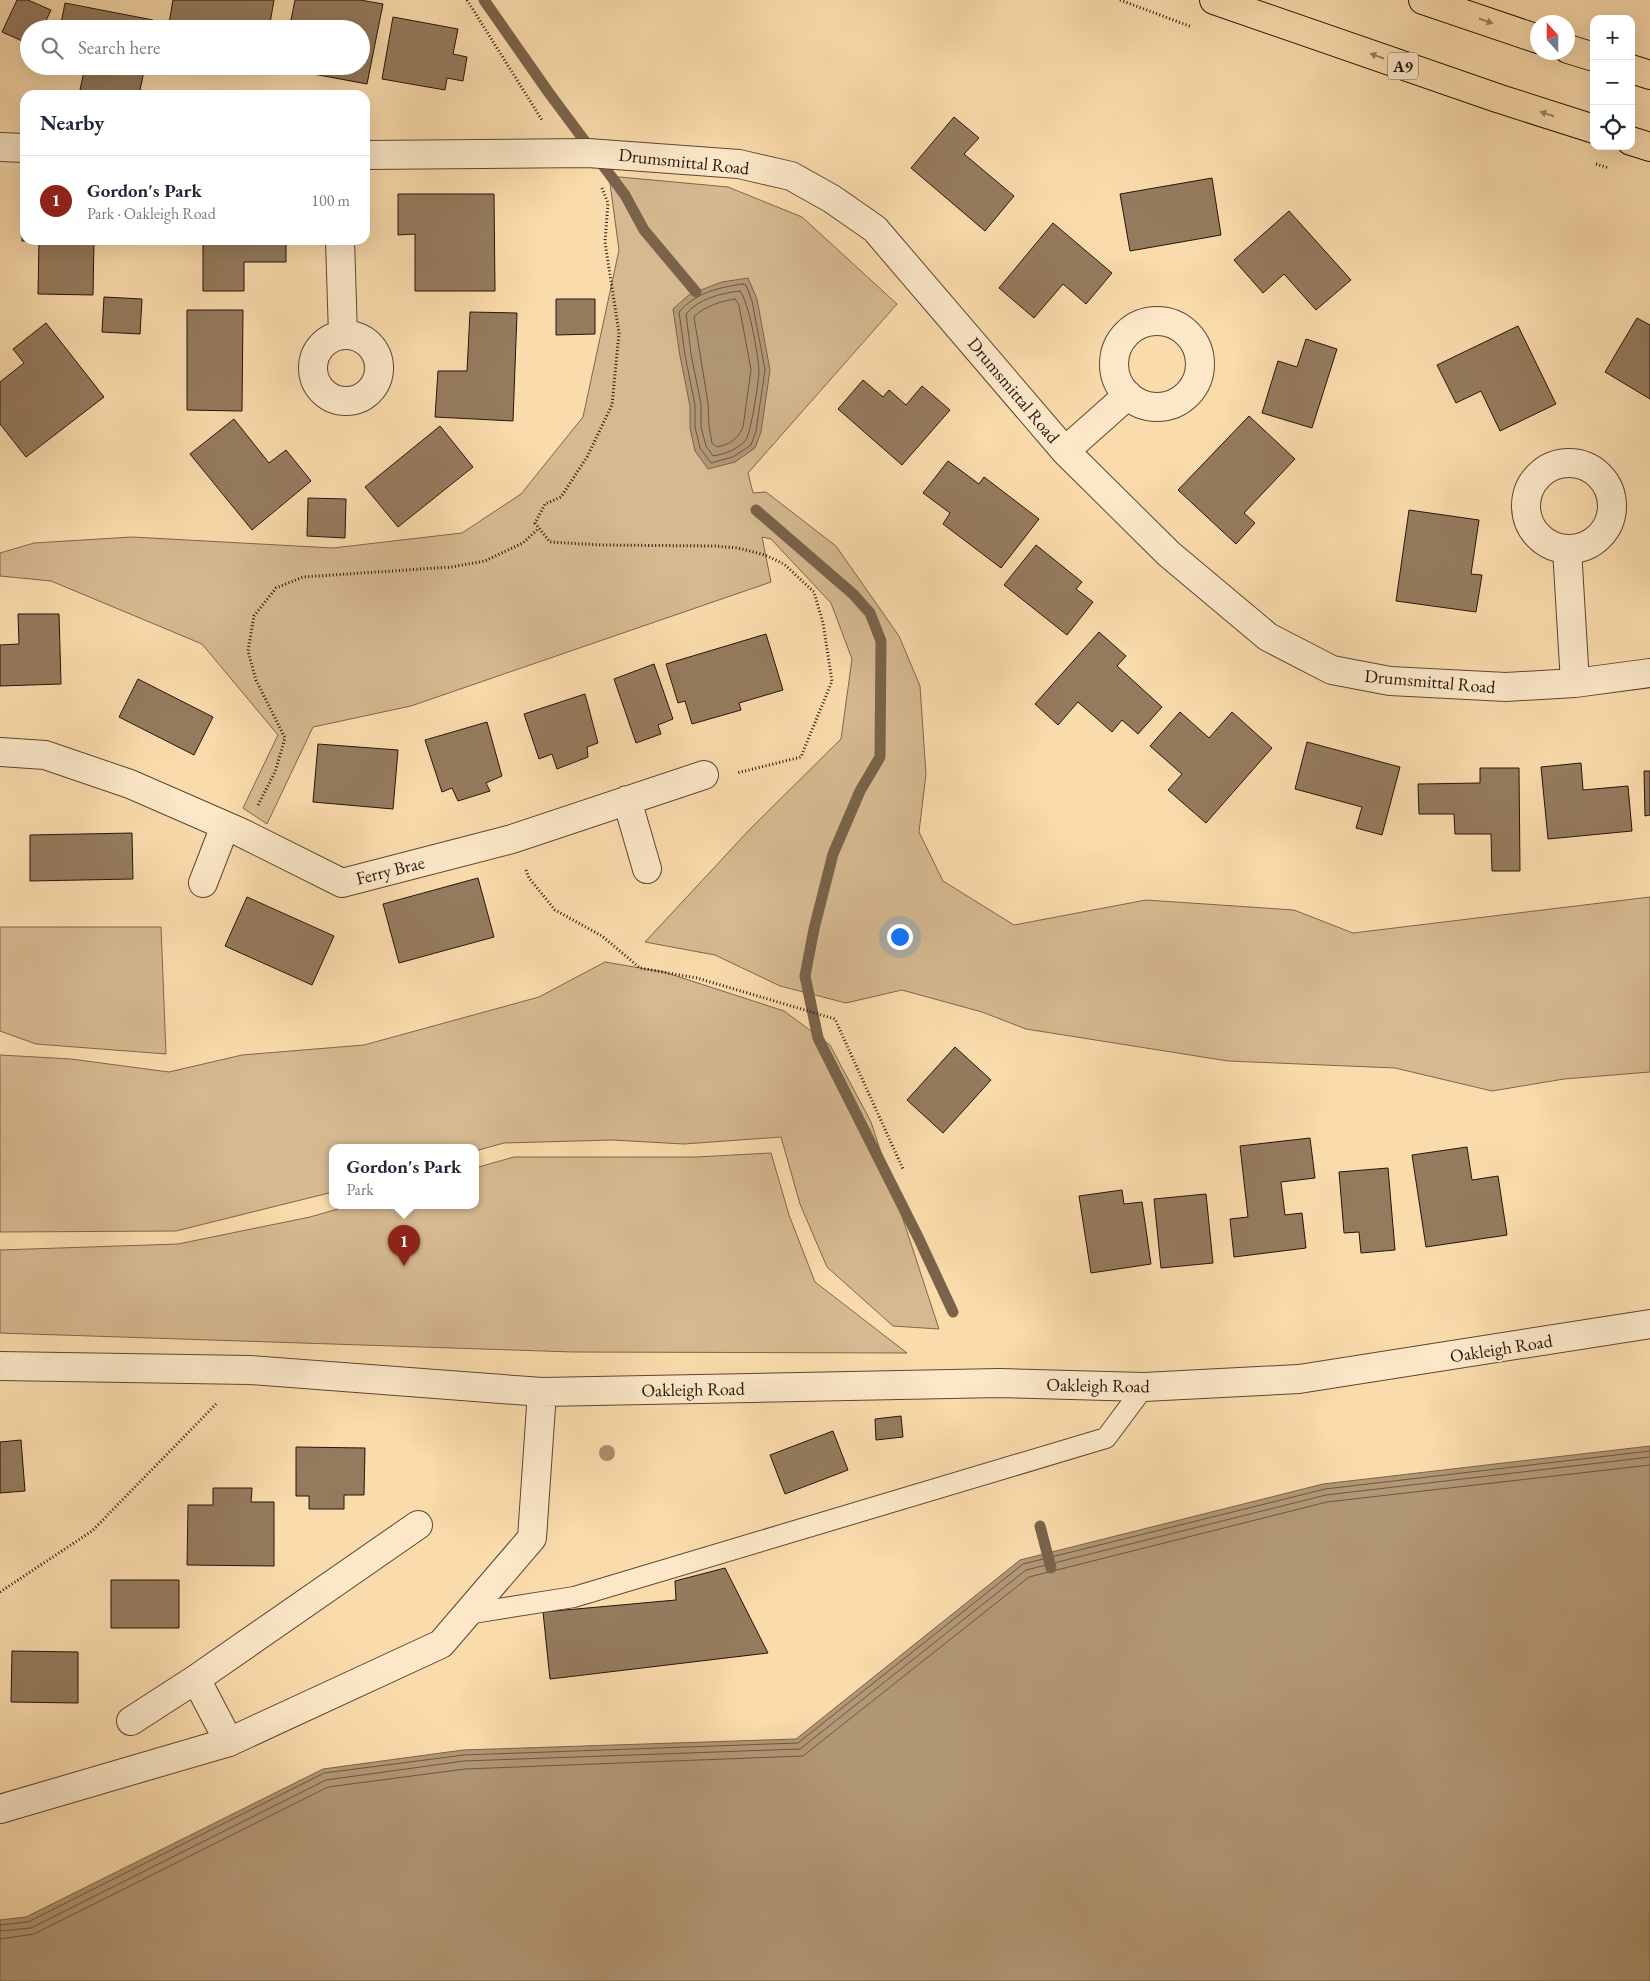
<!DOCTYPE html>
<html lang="en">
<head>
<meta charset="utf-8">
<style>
  :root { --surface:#fff; --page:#f2f2f3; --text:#1f2937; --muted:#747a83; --line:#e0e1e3; --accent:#8f2418 }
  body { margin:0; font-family:"EB Garamond",serif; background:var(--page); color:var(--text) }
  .controls { position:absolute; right:15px; top:15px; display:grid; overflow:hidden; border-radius:10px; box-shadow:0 5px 20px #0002 }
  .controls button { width:45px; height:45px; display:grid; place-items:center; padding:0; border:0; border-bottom:1px solid var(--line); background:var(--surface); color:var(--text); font:25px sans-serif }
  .compass { position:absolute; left:1530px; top:15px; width:45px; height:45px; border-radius:50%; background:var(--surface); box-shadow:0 5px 20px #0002; rotate:339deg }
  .you { position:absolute; left:899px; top:936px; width:18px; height:18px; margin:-12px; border:4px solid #fff; border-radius:50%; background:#1a73e8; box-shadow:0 0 0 8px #1a73e833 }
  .badge { display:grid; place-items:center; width:32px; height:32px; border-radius:50%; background:var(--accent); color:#fff; font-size:16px; font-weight:700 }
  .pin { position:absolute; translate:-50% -41px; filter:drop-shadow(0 1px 2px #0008) }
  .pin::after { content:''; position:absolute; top:26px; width:18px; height:15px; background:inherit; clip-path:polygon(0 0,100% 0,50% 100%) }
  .popup { position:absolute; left:329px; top:1144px; width:150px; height:65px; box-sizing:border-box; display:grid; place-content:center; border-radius:10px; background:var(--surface); filter:drop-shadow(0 1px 4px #0005); font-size:16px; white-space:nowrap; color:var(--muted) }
  .popup b { font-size:19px; color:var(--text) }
  .popup::after { content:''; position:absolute; left:50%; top:100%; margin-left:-10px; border:10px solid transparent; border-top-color:var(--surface) }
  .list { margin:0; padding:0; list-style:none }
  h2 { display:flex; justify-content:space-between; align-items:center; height:65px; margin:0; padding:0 20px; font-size:21px }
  h2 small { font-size:16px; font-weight:400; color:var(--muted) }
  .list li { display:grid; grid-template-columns:32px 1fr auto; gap:15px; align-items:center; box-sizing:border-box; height:90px; padding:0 20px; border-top:1px solid var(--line) }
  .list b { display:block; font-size:19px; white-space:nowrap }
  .list p { margin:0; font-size:16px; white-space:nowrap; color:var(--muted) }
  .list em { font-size:16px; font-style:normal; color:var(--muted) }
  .icon { flex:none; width:28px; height:28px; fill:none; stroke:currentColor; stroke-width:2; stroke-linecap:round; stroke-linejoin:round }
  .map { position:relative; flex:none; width:1650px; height:1981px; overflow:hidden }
  .search { position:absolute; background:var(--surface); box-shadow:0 5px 20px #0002; left:20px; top:20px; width:350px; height:55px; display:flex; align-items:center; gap:12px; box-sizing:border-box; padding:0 18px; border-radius:28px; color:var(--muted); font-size:19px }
  .panel { position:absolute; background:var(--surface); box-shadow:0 5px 20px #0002; left:20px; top:90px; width:350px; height:155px; border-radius:15px }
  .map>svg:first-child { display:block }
  .green { fill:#d6b990; stroke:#7e664d }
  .water { fill:#b29775; stroke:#7a634a }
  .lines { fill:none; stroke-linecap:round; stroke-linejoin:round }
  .shore { stroke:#6c5640; stroke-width:1 }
  .stream { stroke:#7a634a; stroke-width:11 }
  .building { fill:#957b5e; stroke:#27140a }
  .service-casing { stroke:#5c4632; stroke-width:22 }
  .minor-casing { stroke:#5c4632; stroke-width:30 }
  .tertiary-casing { stroke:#5c4632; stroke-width:30 }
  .trunk-casing { stroke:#27140a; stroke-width:30 }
  .path { stroke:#27140a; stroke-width:3; stroke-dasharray:1 2.5; stroke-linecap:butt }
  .service { stroke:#fce8c9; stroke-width:20 }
  .minor { stroke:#fce8c9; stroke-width:28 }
  .tertiary { stroke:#fce8c9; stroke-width:28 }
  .trunk { stroke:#fadbac; stroke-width:28 }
  .tree { fill:#a88d6d }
  .oneway { fill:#9b8163 }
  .labels { text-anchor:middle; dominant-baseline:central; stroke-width:4; stroke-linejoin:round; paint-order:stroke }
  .shield { fill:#fce8c9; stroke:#675443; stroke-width:1 }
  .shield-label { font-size:16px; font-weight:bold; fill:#27140a }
  .street-label { font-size:18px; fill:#27140a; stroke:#fce8c9 }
</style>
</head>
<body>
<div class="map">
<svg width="1650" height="1981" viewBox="0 0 1650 1981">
  <rect width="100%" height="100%" fill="#fadbac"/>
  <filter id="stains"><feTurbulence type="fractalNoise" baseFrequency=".004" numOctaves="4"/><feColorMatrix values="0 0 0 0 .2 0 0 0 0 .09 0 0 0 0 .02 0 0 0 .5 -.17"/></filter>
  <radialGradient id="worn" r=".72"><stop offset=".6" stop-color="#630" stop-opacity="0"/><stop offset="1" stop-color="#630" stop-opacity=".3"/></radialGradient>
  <!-- green -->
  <path class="green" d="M609,176L728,187L802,217L897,304L748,473L753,493L766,492L836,546L899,636L920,686L926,774L919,832L943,881L1014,925L1146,900L1294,910L1353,933L1650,897V1072L1564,1079L1492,1091L1395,1068L1228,1061L1026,1029L982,1012L902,990L846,1003L780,986L715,955L645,942L751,828L841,739L852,659L831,603L771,539L762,537L771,582L411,706L313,727L267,824L243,808L278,735L202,644L51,581L0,576V553L34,543L132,537L333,548L462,533L521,494L583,417L619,250Z
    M0,927H161L166,1054L36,1044L0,1031Z
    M605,962L664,972L784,1011L830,1045L871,1122L939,1329L893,1326L827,1267L800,1204L781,1137L684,1144L612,1140L504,1143L475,1151V1147H333V1192L176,1231L0,1232V1055L71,1059L169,1072L242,1055L364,1045L539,997Z
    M771,1153L789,1215L815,1282L907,1353L573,1352L0,1333V1250L178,1244L310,1217L352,1205H475V1168L514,1157H696Z"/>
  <!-- water -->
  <path class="water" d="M748,278L757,299L770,370L761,432L755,448L735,462L708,469L695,451L690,428V406L680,356L673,309L690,294L722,282Z
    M1650,1446V1981H0V1920L26,1917L323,1769L463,1750L796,1739L1020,1560L1323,1484Z"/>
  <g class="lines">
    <!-- shore -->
    <path class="shore" d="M743,284L746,285L752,301L765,370L756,431L751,445L733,457L711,463L700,448L695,427V405L685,355L679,312C695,293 720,287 743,284Z
      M740,291C749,302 758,354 759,370C759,380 751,435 745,441C736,450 725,454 713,456L706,446L701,427V404L691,354L686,314C698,299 721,293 740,291Z
      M735,299L739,305L751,370L743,427C738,439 729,445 717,447L712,443L709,426L708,403L694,317C703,307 721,301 735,299Z
      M0,1925L28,1922L324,1773L464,1755L798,1743L1023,1564L1325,1489L1650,1451
      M0,1931L31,1928L326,1780L464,1761L800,1749L1026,1570L1326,1495L1650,1457
      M0,1939L34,1934L328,1787L465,1769L803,1756L1029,1577L1327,1502L1650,1465"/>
    <!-- stream -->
    <path class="stream" d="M484,0L549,93L625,195L644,230L696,292
      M756,510L853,594L870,613L881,641L880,757L860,791L833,854L814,929L805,976L818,1038L919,1239L953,1312
      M1040,1526L1051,1568"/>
  </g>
  <!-- building -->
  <path class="building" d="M17,0H28L51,10L42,29H29V44L2,32Z
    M173,0H274L269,29H168Z
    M295,0H360L383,4L367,84L308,73L309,66H361V29H316L317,25L291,20Z
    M65,3L153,20L152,29H60Z
    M393,17L458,29L453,54L467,57L463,81L447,78L445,90L382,79Z
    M85,66H145L139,95H110L80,90Z
    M954,117L979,138L964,154L1014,196L985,231L911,168Z
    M1212,178L1221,235L1130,251L1120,194Z
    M398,194H494L495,291H415V234L398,235Z
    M23,197H25V240H94L93,295L38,294L39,241H22Z
    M1289,211L1351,280L1316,310L1284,274L1263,293L1234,260Z
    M1053,223L1112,273L1086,304L1063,284L1034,318L999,288Z
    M203,240H286V262H244V291H203Z
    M104,297L142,299L140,334L102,332Z
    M556,299H595V334L556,335Z
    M187,310H243L242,411L187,410Z
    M470,312L517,313L513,421L435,417L438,371H467Z
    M1637,318L1650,325V399L1605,372Z
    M46,323L104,397L26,457L0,424V382L24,363L13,349Z
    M1518,326L1556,404L1500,431L1481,391L1456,403L1437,365Z
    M1306,339L1337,349L1312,428L1262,413L1278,361L1297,367Z
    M863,380L883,397L889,390L906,405L922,386L950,410L902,465L838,409Z
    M1249,416L1295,459L1244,513L1255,523L1236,544L1178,490Z
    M234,419L269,463L286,450L311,481L252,530L190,454Z
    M440,426L473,467L398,527L365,487Z
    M948,461L979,484L984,477L1039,519L1001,568L943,524L950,513L923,493Z
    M308,498L346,499L345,538L307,536Z
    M1409,510L1479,520L1471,574L1482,575L1476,612L1396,601Z
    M1036,545L1082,582L1076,589L1093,602L1067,635L1004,585Z
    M18,614H59L61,684L0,686V645L19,644Z
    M1099,632L1126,656L1117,666L1162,707L1138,734L1122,720L1112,732L1078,702L1058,725L1035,704Z
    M766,634L783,690L739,703L741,710L692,724L685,701L678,703L666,664Z
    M654,664L673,719L658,725L661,734L636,743L614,679Z
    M138,679L213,717L194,755L119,717Z
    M585,694L598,743L587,747L588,757L557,769L552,754L539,759L524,714Z
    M1180,712L1209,738L1232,712L1272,748L1206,823L1168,790L1182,774L1150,746Z
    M487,722L502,776L486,783L490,791L458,801L452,788L442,792L425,740Z
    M1307,742L1400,767L1382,835L1356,828L1362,807L1295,789Z
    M318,744L398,750L393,809L313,802Z
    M1581,763L1583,790L1628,786L1632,831L1548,839L1541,767Z
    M1480,768H1519L1520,871H1492L1491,834H1455L1454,814H1419L1418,784L1480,783Z
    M1644,771H1650V815L1645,816Z
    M132,833L133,879L30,881V835Z
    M478,878L494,937L399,963L383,904Z
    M247,897L334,936L312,985L225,946Z
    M955,1047L991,1080L943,1133L907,1100Z
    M1310,1138L1315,1178L1281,1182L1285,1215L1302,1213L1306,1248L1234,1257L1230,1219L1248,1217L1240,1146Z
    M1467,1147L1472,1180L1498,1176L1507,1235L1426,1247L1412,1155Z
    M1388,1168L1395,1250L1361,1253L1359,1232L1344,1233L1339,1172Z
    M1122,1190L1124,1204L1142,1202L1151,1264L1091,1273L1079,1196Z
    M1206,1194L1213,1263L1161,1268L1154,1199Z
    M901,1416L903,1437L876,1440L875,1419Z
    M833,1431L848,1470L785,1494L770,1455Z
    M21,1440L25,1491L0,1493V1442Z
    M296,1447L365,1448L364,1495H344V1509H309V1496H296Z
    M213,1488H252L251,1502H274V1566L187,1565L188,1505H213Z
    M725,1568L768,1653L550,1679L543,1612L676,1600L675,1581Z
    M111,1580H179V1628H111Z
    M12,1651L78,1652V1703L11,1702Z"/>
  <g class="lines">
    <defs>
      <path id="service" d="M467,1614L574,1597L1106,1438L1144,1387"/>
      <path id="minor" d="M0,147L25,148
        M365,155L588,153L739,164L791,176L832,199L875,229L1065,451L1169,554L1268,637L1332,670L1390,681L1506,687L1575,683L1650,673
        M340,240L343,335
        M1114 364a43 43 0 1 1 86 0a43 43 0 1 1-86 0Z
        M313 368a33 33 0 1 1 66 0a33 33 0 1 1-66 0Z
        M1065,451L1128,395
        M1526 506a43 43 0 1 1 86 0a43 43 0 1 1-86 0Z
        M1567,549L1575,683
        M0,752L45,755L130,784L240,832L342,883L512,839L704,775
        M627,800L647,869
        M203,883L225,826
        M196,1679L418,1525
        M131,1721L196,1679L229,1742"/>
      <path id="tertiary" d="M0,1366L250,1370L542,1392L1000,1383L1144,1387L1299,1379L1650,1324
        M0,1809L229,1742L441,1644L532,1538L542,1392"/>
      <path id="trunk" d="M1214,0L1500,99L1594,129
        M1423,0L1538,39
        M1568,49L1594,57
        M1631,69L1650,75
        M1631,141L1650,147"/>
    </defs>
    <!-- service casing -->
    <use href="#service" class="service-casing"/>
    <!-- minor casing -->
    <use href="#minor" class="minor-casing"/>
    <!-- tertiary casing -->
    <use href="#tertiary" class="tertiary-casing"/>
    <!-- trunk casing -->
    <use href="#trunk" class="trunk-casing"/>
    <!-- path -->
    <path class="path" d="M467,0L542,120
      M1120,0L1192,27
      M1596,164L1609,168
      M602,188L608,203L605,242L619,333L612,405L587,457L561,497L545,504L535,523L550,542L602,545L715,546L738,548L765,555L784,564L814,592L823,623L832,681L801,757L737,773
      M258,805L275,772L285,738L256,680L248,651L254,616L276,588L303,577L451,567L485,561L523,543L539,528
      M526,870L529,878L555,910L602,936L640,968L697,978L835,1019L903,1169
      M0,1592L92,1531L216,1404"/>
    <!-- service -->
    <use href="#service" class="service"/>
    <!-- minor -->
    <use href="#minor" class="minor"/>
    <!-- tertiary -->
    <use href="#tertiary" class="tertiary"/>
    <!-- trunk -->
    <use href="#trunk" class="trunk"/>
  </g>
  <!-- trees -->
  <circle class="tree" cx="607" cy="1453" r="8"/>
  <!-- one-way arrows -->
  <defs><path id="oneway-solid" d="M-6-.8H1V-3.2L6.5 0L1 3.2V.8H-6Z" transform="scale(1.25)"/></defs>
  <g class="oneway">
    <use href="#oneway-solid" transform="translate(1486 21) rotate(19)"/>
    <use href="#oneway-solid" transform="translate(1377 56) rotate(-161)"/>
    <use href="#oneway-solid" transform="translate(1547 114) rotate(-162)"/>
  </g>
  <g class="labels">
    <!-- shield labels -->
    <rect class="shield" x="1388" y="52.5" width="30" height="27" rx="4"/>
    <g class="shield-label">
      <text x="1403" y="66">A9</text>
    </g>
    <!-- street labels -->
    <g class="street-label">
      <text transform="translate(684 161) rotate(6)">Drumsmittal Road</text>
      <text transform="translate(1014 390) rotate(50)">Drumsmittal Road</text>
      <text transform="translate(1430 681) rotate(5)">Drumsmittal Road</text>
      <text transform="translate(390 870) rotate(-14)">Ferry Brae</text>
      <text transform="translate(1501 1348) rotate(-9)">Oakleigh Road</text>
      <text transform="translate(1098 1385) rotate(1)">Oakleigh Road</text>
      <text transform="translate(693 1389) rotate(-1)">Oakleigh Road</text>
    </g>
  </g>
  <rect width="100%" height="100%" filter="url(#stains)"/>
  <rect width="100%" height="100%" fill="url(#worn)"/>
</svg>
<div class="controls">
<button>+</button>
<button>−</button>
<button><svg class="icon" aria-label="locate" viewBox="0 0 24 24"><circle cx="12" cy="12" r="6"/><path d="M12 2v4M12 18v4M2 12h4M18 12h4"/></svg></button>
</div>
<svg class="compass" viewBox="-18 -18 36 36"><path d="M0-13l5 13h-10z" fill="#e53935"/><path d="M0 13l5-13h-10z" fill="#747a83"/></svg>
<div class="you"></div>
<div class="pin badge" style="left:404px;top:1266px">1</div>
<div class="popup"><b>Gordon's Park</b>Park</div>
<div class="search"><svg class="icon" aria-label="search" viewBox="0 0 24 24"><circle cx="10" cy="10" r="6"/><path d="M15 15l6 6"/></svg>Search here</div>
<section class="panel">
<h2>Nearby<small></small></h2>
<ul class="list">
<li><span class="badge">1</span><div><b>Gordon's Park</b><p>Park · Oakleigh Road</p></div><em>100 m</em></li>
</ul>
</section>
</div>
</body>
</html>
